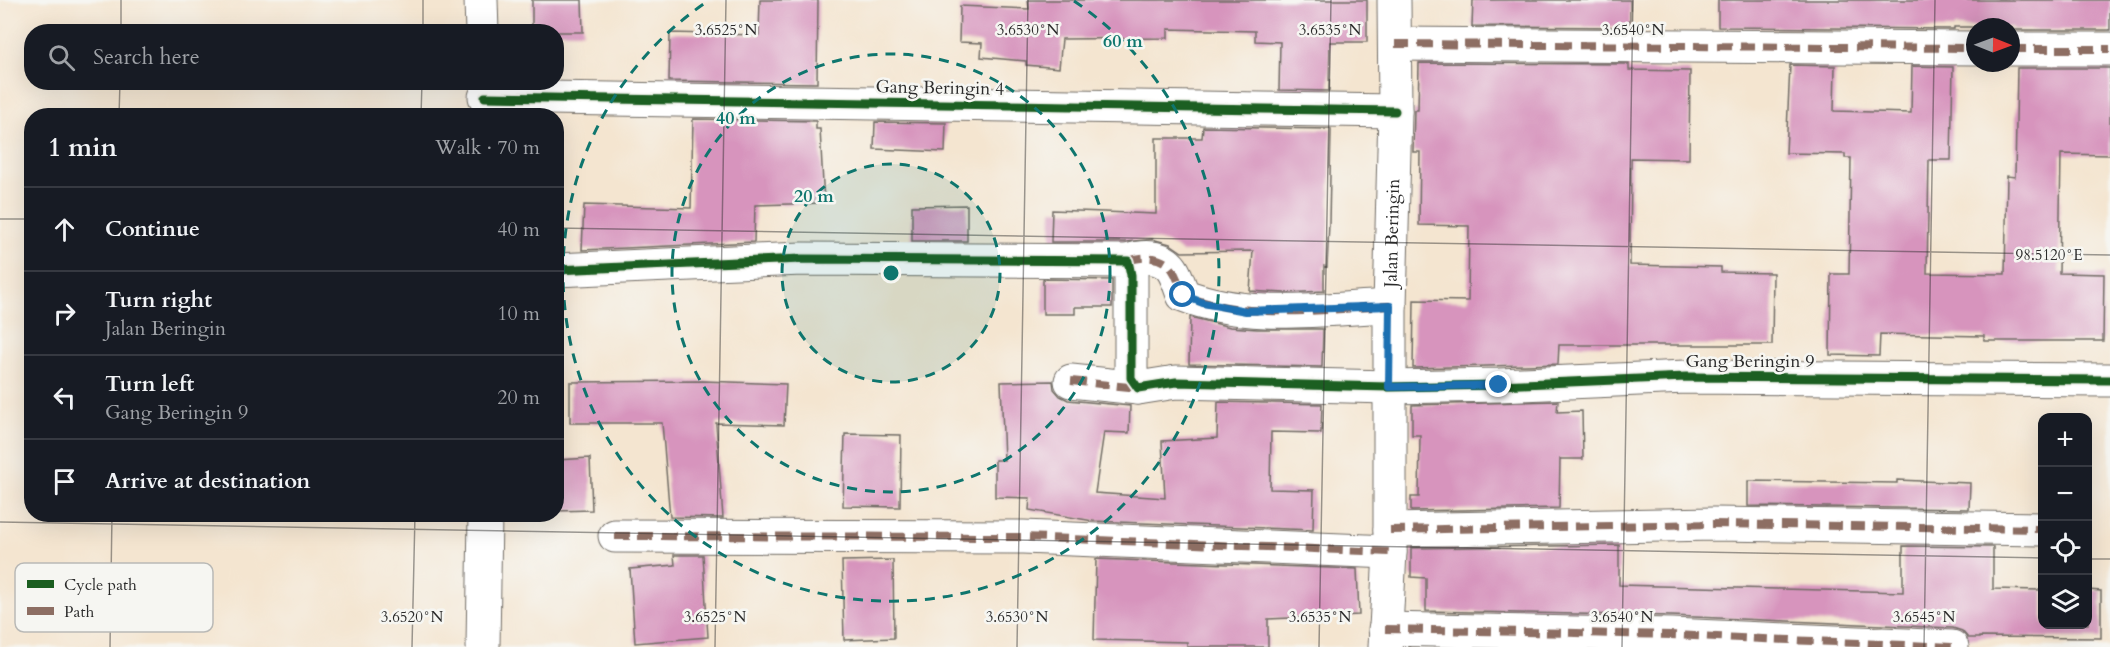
<!DOCTYPE html>
<html lang="en">
<head>
<meta charset="utf-8">
<style>
  :root { --surface:#171b24; --page:#20242c; --text:#f1f3f6; --muted:#9ea1a6; --line:#363941 }
  body { margin:0; font-family:Cardo,serif; background:var(--page); color:var(--text) }
  .controls { position:absolute; right:18px; bottom:18px; display:grid; overflow:hidden; border-radius:12px; box-shadow:0 6px 24px #0002 }
  .controls button { width:54px; height:54px; display:grid; place-items:center; padding:0; border:0; border-bottom:2px solid var(--line); background:var(--surface); color:var(--text); font:30px sans-serif }
  .compass { position:absolute; left:1966px; top:18px; width:54px; height:54px; border-radius:50%; background:var(--surface); box-shadow:0 6px 24px #0002; rotate:91deg }
  .stop { position:absolute; width:18px; height:18px; margin:-14px; border:4px solid #1f6fb2; border-radius:50%; background:#fff }
  .stop.end { background:#1f6fb2; border-color:#fff; box-shadow:0 2px 6px #0008 }
  .list { margin:0; padding:0; list-style:none }
  h2 { display:flex; justify-content:space-between; align-items:center; height:78px; margin:0; padding:0 24px; font-size:26px }
  h2 small { font-size:20px; font-weight:400; color:var(--muted) }
  .list li { display:grid; grid-template-columns:39px 1fr auto; gap:18px; align-items:center; box-sizing:border-box; height:84px; padding:0 24px; border-top:2px solid var(--line) }
  .list b { display:block; font-size:22px; white-space:nowrap }
  .list p { margin:0; font-size:20px; white-space:nowrap; color:var(--muted) }
  .list em { font-size:20px; font-style:normal; color:var(--muted) }
  .icon { flex:none; width:33px; height:33px; fill:none; stroke:currentColor; stroke-width:2; stroke-linecap:round; stroke-linejoin:round }
  .map { position:relative; flex:none; width:2110px; height:647px; overflow:hidden }
  .search { position:absolute; background:var(--surface); box-shadow:0 6px 24px #0002; left:24px; top:24px; width:540px; height:66px; display:flex; align-items:center; gap:15px; box-sizing:border-box; padding:0 21px; border-radius:24px; color:var(--muted); font-size:22px }
  .panel { position:absolute; background:var(--surface); box-shadow:0 6px 24px #0002; left:24px; top:108px; width:540px; height:414px; border-radius:24px }
  .map>svg:first-child { display:block }
  .building { fill:#d794bd }
  .lines { fill:none; stroke-linecap:round; stroke-linejoin:round }
  .minor-casing { stroke:#716c65; stroke-width:35 }
  .minor { stroke:#fff; stroke-width:33 }
  .quiet { stroke:#8d6e63; stroke-width:8; stroke-dasharray:15 8; stroke-linecap:butt }
  .cycleway-casing { stroke:#f6f6f2; stroke-width:13 }
  .cycleway { stroke:#1b5e20; stroke-width:9 }
  .route { stroke:#1f6fb2; stroke-width:8 }
  .ticks { fill:none; stroke:#2b2b2b; stroke-width:1.5; stroke-opacity:0.45 }
  .ring { fill:none; stroke:#0f766e; stroke-width:3; stroke-dasharray:10 8 }
  .labels { text-anchor:middle; dominant-baseline:central; stroke-width:5; stroke-linejoin:round; paint-order:stroke }
  .street-label { font-size:18px; fill:#2b2b2b; stroke:#f6f6f2 }
  .key { fill:#f6f6f2; stroke:#b9b9b6; stroke-width:1.5 }
  .key-label { font-size:16px; fill:#2b2b2b }
  .ticks-label { font-size:15px; text-anchor:middle; fill:#2b2b2b; stroke:#f6f6f2; stroke-width:5; stroke-linejoin:round; paint-order:stroke }
  .centre { fill:#0f766e; stroke:#f6f6f2; stroke-width:3 }
  .ring-label { font-size:18px; text-anchor:middle; font-weight:bold; fill:#0f766e; stroke:#f6f6f2; stroke-width:5; stroke-linejoin:round; paint-order:stroke }
</style>
</head>
<body>
<div class="map">
<svg width="2110" height="647" viewBox="0 0 2110 647">
  <rect width="100%" height="100%" fill="#f6f6f2"/>
  <filter id="ink" filterUnits="userSpaceOnUse"><feTurbulence type="fractalNoise" baseFrequency=".0167" numOctaves="2"/><feDisplacementMap in="SourceGraphic" scale="12" xChannelSelector="R" yChannelSelector="G"/><feConvolveMatrix kernelMatrix="1 2 1 2 8 2 1 2 1" color-interpolation-filters="sRGB"/></filter>
  <filter id="wash" filterUnits="userSpaceOnUse"><feTurbulence type="fractalNoise" baseFrequency=".008" numOctaves="4" result="noise"/><feDisplacementMap in="SourceGraphic" scale="24" xChannelSelector="R" yChannelSelector="G"/><feGaussianBlur stdDeviation="1.35" result="paint"/><feColorMatrix in="noise" values="0 0 0 0 0 0 0 0 0 0 0 0 0 0 0 0 0 1.4 0 .05"/><feComposite in="paint" operator="in"/></filter>
  <g filter="url(#wash)">
    <rect width="100%" height="100%" fill="#f4e5d0"/>
    <g id="blocks">
      <!-- building -->
      <path class="building" d="M532,0H582L583,32H532Z
        M760,0H818L817,83L669,81L670,33L759,35Z
        M1028,0H1367V42H1330L1329,91L1279,90L1280,42L1255,41V31L1168,29V38L1062,39L1059,68L1026,65V61L981,57L982,43L959,42L960,6L1029,9Z
        M1473,0H1630V27L1472,26Z
        M1718,0H2110V30H2014L2011,27H1954V29L1718,27Z
        M1419,63L1629,64V70L1690,71L1689,159L1631,158L1630,265L1721,267V272L1773,273L1772,345H1559L1558,364L1413,368L1414,300L1468,301L1469,226L1419,225L1420,152H1413L1414,110H1418Z
        M1790,65L1835,66L1834,111L1911,113L1912,66L1953,67L1951,160H1929L1927,273L2005,274L2007,176L2015,177L2017,68H2110V155L2061,154L2059,273L2104,274L2103,341H1984V336L1880,334L1879,356L1830,355L1831,274H1849L1851,158H1845V154L1786,153Z
        M693,119L816,121V129H820L824,203L755,205L754,242L582,250L584,205L691,208Z
        M875,122L946,123L945,152L874,149Z
        M1203,127L1331,129L1329,223L1327,267L1324,266V291L1285,293L1250,291L1253,251L1182,252L1170,244L1152,239L1125,242H1051L1052,210L1156,214V138H1202Z
        M967,205V241H912V206Z
        M1043,279L1112,280V307H1075V314H1043Z
        M1190,317L1230,327L1257,329H1323L1322,367L1189,364Z
        M703,381L786,384L784,425L716,423L723,518L670,517L662,423H570V382Z
        M1053,381L1054,389L1060,396L1068,400L1130,406L1129,433L1104,432L1095,493L1165,498L1162,441L1217,438L1218,402L1322,404L1321,433L1271,432L1270,489L1314,490L1313,530L1093,521L1029,510L1030,498L995,497V460H1004L1001,382Z
        M1558,401L1557,412L1582,411L1583,459H1560L1559,508L1411,511V497H1419L1420,435H1412V405Z
        M845,434L901,435L900,507L843,506Z
        M590,458L592,510L556,511V460Z
        M1897,480L1970,483L1969,509L1748,506V481L1897,483Z
        M1619,545V585L1903,592V546L1993,547V589L2043,590V624H2088V590L2101,591V638L1979,637V638H1968L1962,631L1953,628L1672,616L1426,611V578L1411,577V548Z
        M674,555H703L708,637L635,643L630,569L675,565Z
        M1096,559L1357,569L1359,615L1268,619V647H1187V642L1094,640Z
        M893,560L894,638L844,640L842,561Z"/>
    </g>
  </g>
  <g filter="url(#ink)">
    <use href="#blocks" fill-opacity="0" stroke="#716c65" stroke-width="1.5"/>
    <g class="lines">
      <defs>
        <g id="minor">
          <path d="M481,0L482,32"/>
          <path d="M1395,44L1975,48"/>
          <path d="M2011,49H2110"/>
          <path d="M485,97L1395,111"/>
          <path d="M1128,261C1142,256 1162,255 1172,269C1177,276 1180,287 1183,295C1249,321 1321,309 1390,306"/>
          <path d="M556,270L802,259L1128,261L1131,275V378L1138,388L1176,382L1389,387L1499,385L1686,377L2110,380"/>
          <path d="M1071,381L1138,388"/>
          <path d="M1390,530L1714,524L2042,529"/>
          <path d="M615,536L1023,537L1390,552"/>
          <path d="M1385,629L1671,635L1952,647"/>
          <path d="M483,647L485,514"/>
          <path id="s1" d="M1385,647L1390,552V306L1395,111L1394,0"/>
        </g>
      </defs>
      <!-- minor casing -->
      <use href="#minor" class="minor-casing"/>
      <!-- minor -->
      <use href="#minor" class="minor"/>
      <!-- quiet -->
      <path class="quiet" d="M1395,44L1975,48
        M2011,49H2110
        M1128,261C1142,256 1162,255 1172,269C1177,276 1180,287 1183,295C1249,321 1321,309 1390,306
        M1071,381L1138,388
        M1390,530L1714,524L2042,529
        M615,536L1023,537L1390,552
        M1385,629L1671,635L1952,647"/>
      <defs>
        <path id="cycleway" d="M485,97L1395,111
          M556,270L802,259L1128,261L1131,275V378L1138,388L1176,382L1389,387L1499,385L1686,377L2110,380"/>
      </defs>
      <!-- cycleway casing -->
      <use href="#cycleway" class="cycleway-casing"/>
      <!-- cycleway -->
      <use href="#cycleway" class="cycleway"/>
    </g>
  </g>
  <g class="lines" filter="url(#ink)">
    <!-- route -->
    <path class="route" d="M1183,295L1203,303L1246,311L1390,306L1389,387L1499,385"/>
  </g>
  <!-- ticks -->
  <path class="ticks" d="M121,32V0M423,32V0M119,116L120,82M421,116L422,82M0,219H32M556,228L2110,255M0,522L2042,558M2088,559H2110M110,647L112,514M412,647L415,514M715,647L726,0M1017,647L1028,0M1319,647L1331,0M1622,647L1633,0M1924,647L1935,0"/>
  <!-- distance rings -->
  <circle cx="891" cy="273" r="109" fill="#0f766e" fill-opacity=".12"/>
  <g class="ring">
    <circle cx="891" cy="273" r="109"/>
    <circle cx="891" cy="273" r="219"/>
    <path d="M1074 1A328 328 0 1 1 708 1"/>
  </g>
  <g class="labels">
    <!-- street labels -->
    <g class="street-label">
      <text transform="translate(940 88) rotate(1)">Gang Beringin 4</text>
      <text stroke="none"><textPath href="#s1" startOffset="414">Jalan Beringin</textPath></text>
      <text x="1750" y="361">Gang Beringin 9</text>
    </g>
  </g>
  <!-- legend -->
  <rect x="15" y="563" width="198" height="69" rx="9" class="key"/>
  <rect x="27" y="580" width="27" height="8" fill="#1b5e20"/>
  <rect x="27" y="607" width="27" height="8" fill="#8d6e63"/>
  <g class="key-label">
    <text x="64" y="590">Cycle path</text>
    <text x="64" y="617">Path</text>
  </g>
  <g class="ticks-label">
    <text x="726" y="35">3.6525°N</text>
    <text x="1028" y="35">3.6530°N</text>
    <text x="1330" y="35">3.6535°N</text>
    <text x="1633" y="35">3.6540°N</text>
    <text x="2049" y="260">98.5120°E</text>
    <text x="412" y="622">3.6520°N</text>
    <text x="715" y="622">3.6525°N</text>
    <text x="1017" y="622">3.6530°N</text>
    <text x="1320" y="622">3.6535°N</text>
    <text x="1622" y="622">3.6540°N</text>
    <text x="1924" y="622">3.6545°N</text>
  </g>
  <circle cx="891" cy="273" r="9" class="centre"/>
  <g class="ring-label">
    <text x="1123" y="47">60 m</text>
    <text x="736" y="124">40 m</text>
    <text x="814" y="202">20 m</text>
  </g>
</svg>
<div class="controls">
<button>+</button>
<button>−</button>
<button><svg class="icon" aria-label="locate" viewBox="0 0 24 24"><circle cx="12" cy="12" r="6"/><path d="M12 2v4M12 18v4M2 12h4M18 12h4"/></svg></button>
<button><svg class="icon" aria-label="layers" viewBox="0 0 24 24"><path d="M12 4l9 5-9 5-9-5zM3 14l9 5 9-5"/></svg></button>
</div>
<svg class="compass" viewBox="-18 -18 36 36"><path d="M0-13l5 13h-10z" fill="#e53935"/><path d="M0 13l5-13h-10z" fill="#9ea1a6"/></svg>
<div class="stop" style="left:1183px;top:295px"></div>
<div class="stop end" style="left:1499px;top:385px"></div>
<div class="search"><svg class="icon" aria-label="search" viewBox="0 0 24 24"><circle cx="10" cy="10" r="6"/><path d="M15 15l6 6"/></svg>Search here</div>
<section class="panel">
<h2>1 min<small>Walk · 70 m</small></h2>
<ul class="list">
<li><svg class="icon" aria-label="ahead" viewBox="0 0 24 24"><path d="M12 20V5M6 11l6-6 6 6"/></svg><div><b>Continue</b></div><em>40 m</em></li>
<li><svg class="icon" aria-label="right" viewBox="0 0 24 24"><path d="M7 20v-9h11M14 6l5 5-5 5"/></svg><div><b>Turn right</b><p>Jalan Beringin</p></div><em>10 m</em></li>
<li><svg class="icon" aria-label="left" viewBox="0 0 24 24"><path d="M17 20v-9H6M10 6l-5 5 5 5"/></svg><div><b>Turn left</b><p>Gang Beringin 9</p></div><em>20 m</em></li>
<li><svg class="icon" aria-label="arrive" viewBox="0 0 24 24"><path d="M6 21V4h12l-3 4 3 4H6"/></svg><div><b>Arrive at destination</b></div></li>
</ul>
</section>
</div>
</body>
</html>
